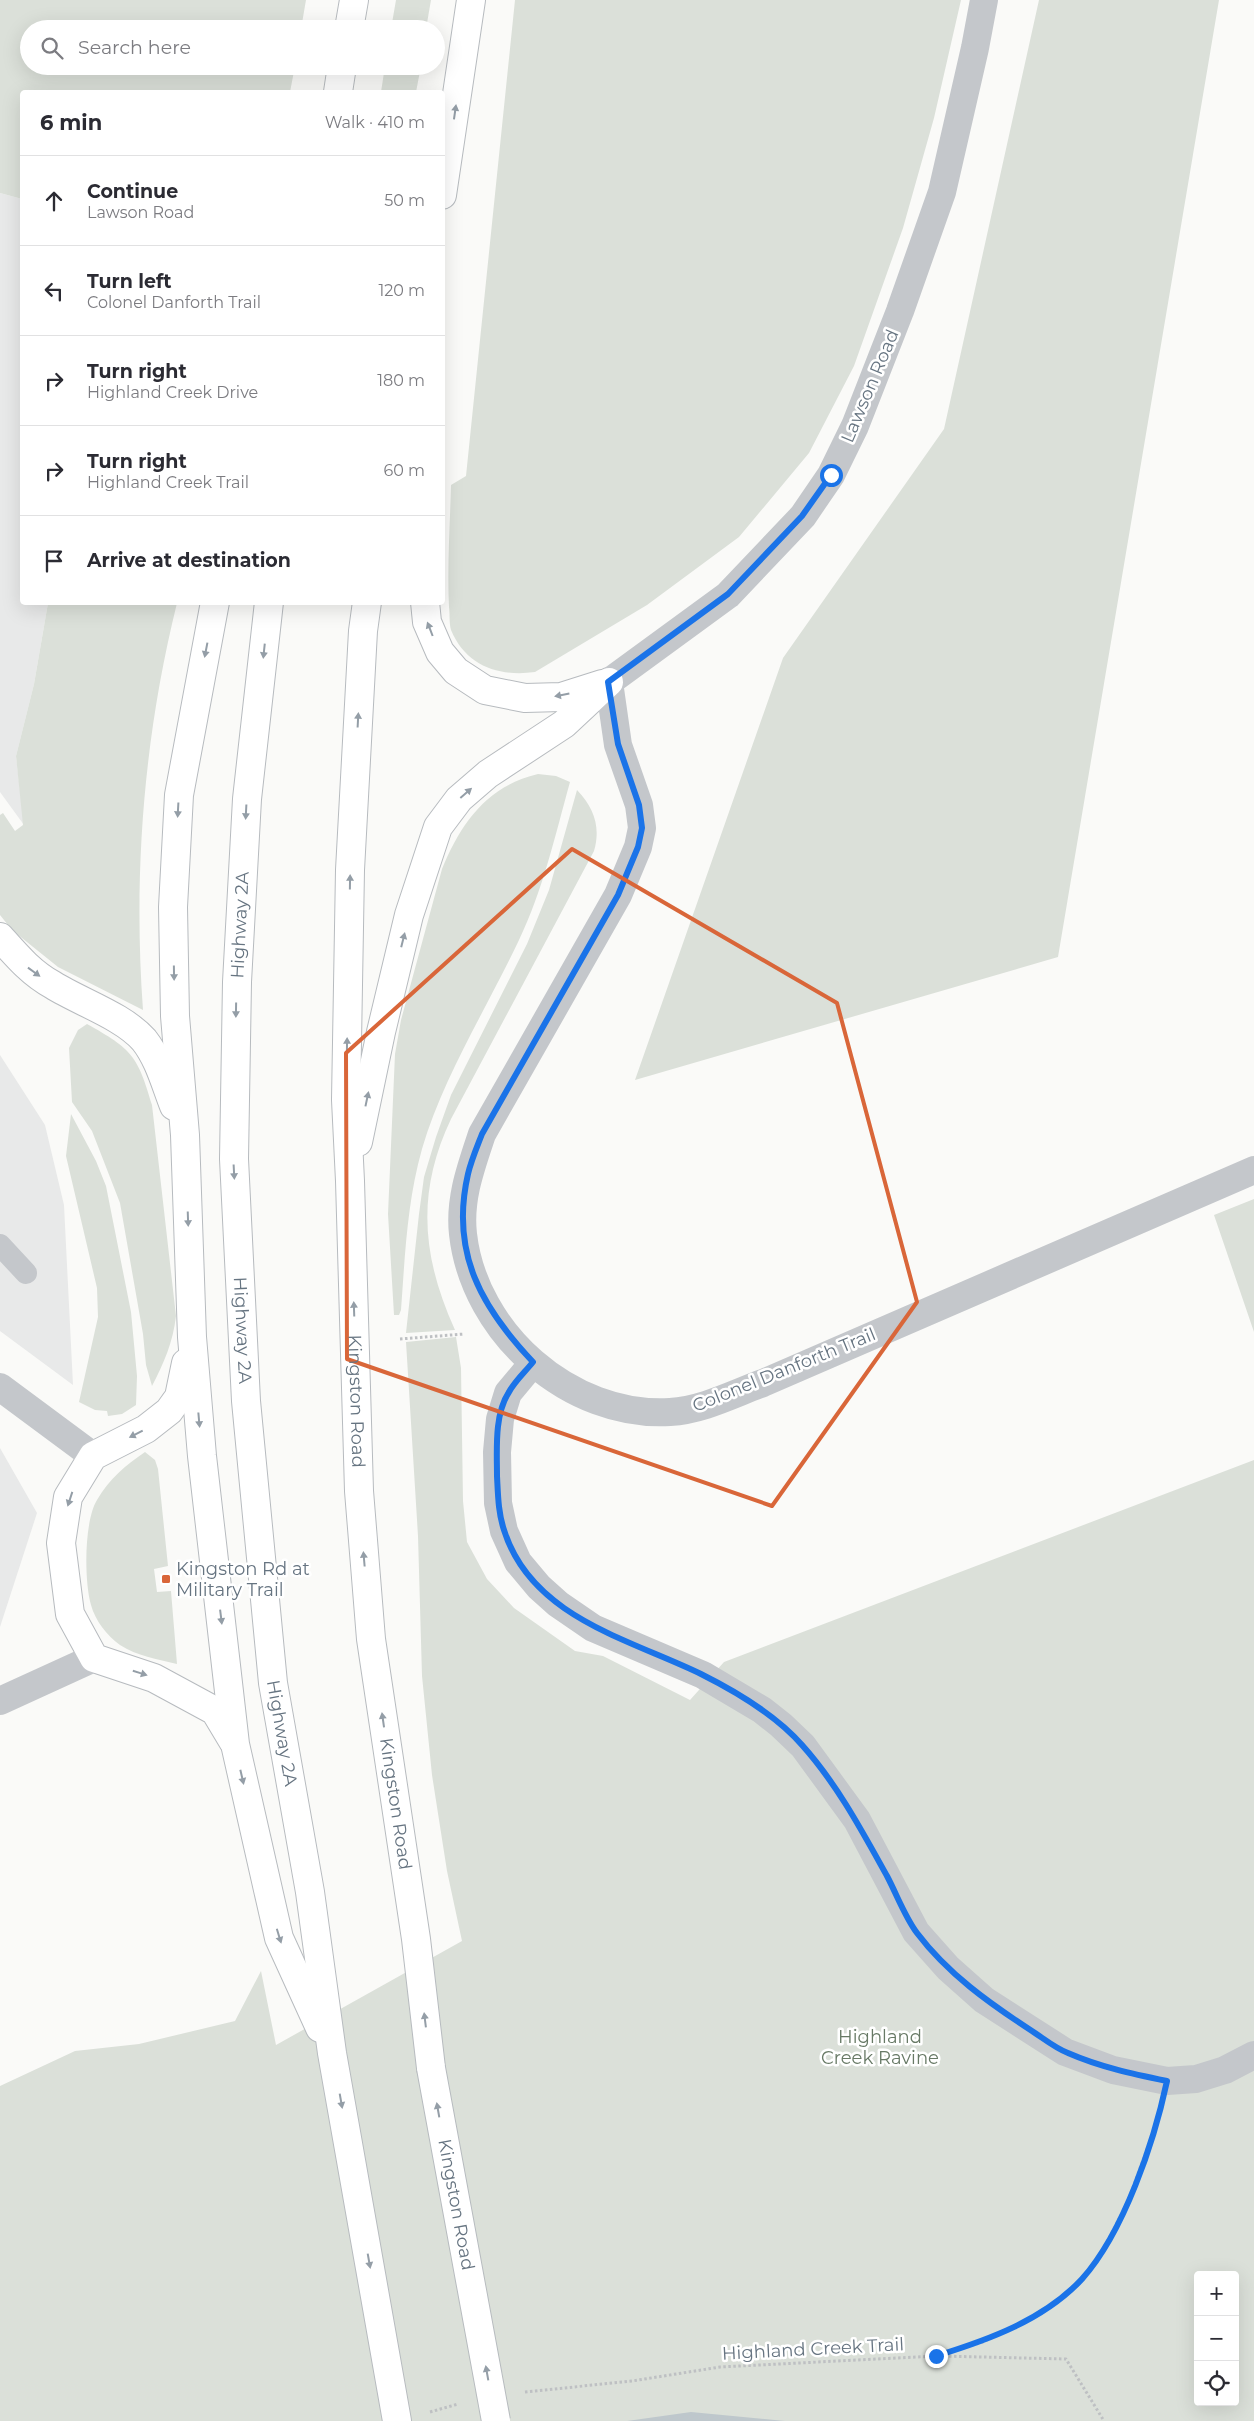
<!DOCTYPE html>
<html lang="en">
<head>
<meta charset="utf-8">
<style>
  :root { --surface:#fff; --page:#f2f2f3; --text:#2b2b33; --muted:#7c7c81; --line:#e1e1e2 }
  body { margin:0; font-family:Montserrat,sans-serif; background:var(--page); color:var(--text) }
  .controls { position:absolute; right:15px; bottom:15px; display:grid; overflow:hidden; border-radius:5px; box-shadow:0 5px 20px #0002 }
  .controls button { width:45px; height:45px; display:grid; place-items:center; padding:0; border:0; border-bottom:1px solid var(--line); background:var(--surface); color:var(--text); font:25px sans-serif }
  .stop { position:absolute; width:15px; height:15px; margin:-11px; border:4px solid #1a73e8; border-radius:50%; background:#fff }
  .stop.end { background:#1a73e8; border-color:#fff; box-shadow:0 1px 5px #0008 }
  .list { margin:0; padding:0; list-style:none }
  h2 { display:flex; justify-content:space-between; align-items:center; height:65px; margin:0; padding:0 20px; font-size:21px }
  h2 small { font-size:16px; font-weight:400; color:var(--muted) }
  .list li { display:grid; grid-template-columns:32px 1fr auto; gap:15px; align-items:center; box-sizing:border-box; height:90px; padding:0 20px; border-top:1px solid var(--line) }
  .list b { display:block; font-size:19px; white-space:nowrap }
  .list p { margin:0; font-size:16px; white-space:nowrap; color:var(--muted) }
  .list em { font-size:16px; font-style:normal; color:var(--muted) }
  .icon { flex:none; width:28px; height:28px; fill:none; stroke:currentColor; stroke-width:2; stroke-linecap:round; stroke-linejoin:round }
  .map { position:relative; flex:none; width:1254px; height:2421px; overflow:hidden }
  .search { position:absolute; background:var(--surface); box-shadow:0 5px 20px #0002; left:20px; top:20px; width:425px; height:55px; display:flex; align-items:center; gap:12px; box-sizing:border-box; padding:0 18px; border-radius:28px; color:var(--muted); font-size:19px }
  .panel { position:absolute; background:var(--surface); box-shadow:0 5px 20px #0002; left:20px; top:90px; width:425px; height:515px; border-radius:5px }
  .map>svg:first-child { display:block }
  .built { fill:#e8e9e9 }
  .green { fill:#dbe0d9; fill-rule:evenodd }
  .water { fill:#bec7cc }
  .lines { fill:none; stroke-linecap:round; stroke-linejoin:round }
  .primary-casing { stroke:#b7bbbf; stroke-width:30 }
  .path { stroke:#bec0c3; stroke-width:3; stroke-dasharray:2.5 2.5; stroke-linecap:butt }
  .service { stroke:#c4c7cb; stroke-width:22 }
  .minor { stroke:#c4c7cb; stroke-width:28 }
  .tertiary { stroke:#c4c7cb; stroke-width:28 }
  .primary { stroke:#fff; stroke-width:28 }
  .primary-bridge-casing { stroke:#b7bbbf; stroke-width:30; stroke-linecap:butt }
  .primary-bridge { stroke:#fff; stroke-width:28 }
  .oneway { fill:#949ea7 }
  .route { stroke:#1a73e8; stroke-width:6 }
  .marked { fill:none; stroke:#d96639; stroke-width:4; stroke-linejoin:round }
  .poi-dot { fill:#d96639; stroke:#fff; stroke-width:2 }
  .labels { text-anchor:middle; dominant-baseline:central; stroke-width:5; stroke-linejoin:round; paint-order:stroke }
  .street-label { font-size:18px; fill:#667481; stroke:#fff }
  .poi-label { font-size:18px; fill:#667481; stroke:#fff; text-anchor:start }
  .park-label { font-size:18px; fill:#677965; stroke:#fff }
</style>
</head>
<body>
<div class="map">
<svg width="1254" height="2421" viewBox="0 0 1254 2421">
  <rect width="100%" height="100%" fill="#fafaf8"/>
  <!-- built -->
  <path class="built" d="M0,193L22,199V602L48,603L34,684L16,756L24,825L0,792Z
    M0,1055L45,1125L64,1205L73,1385L0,1331Z
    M0,1448L37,1513L0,1627Z"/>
  <!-- green -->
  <path class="green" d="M0,0H306L301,29H29V66H295L290,92H22V199L0,193Z
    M396,0H431L426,29H391Z
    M515,0H961L934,118L903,228L854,366L809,453L739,537L647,605L535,672C499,677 466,666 451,630C449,623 450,614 449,607C447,567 450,526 451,485L466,476Z
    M1039,0H1219L1058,957L635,1080L783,658L944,429Z
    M385,66H421L416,92H381Z
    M48,603H177C144,736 133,873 143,1010L58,967L12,930L0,915V815L3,813L15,831L23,825L16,756L34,684Z
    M538,774L556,776L570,782C555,836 543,890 519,940C487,1008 443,1077 422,1149C407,1202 405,1256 401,1310L399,1315H394L388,1214L395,1054L401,1020L442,869C461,823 487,786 538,774Z
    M577,790C594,808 601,827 594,851L451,1119C416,1193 422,1257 455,1330L406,1333L419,1214L424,1177L436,1137L451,1095L527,944L549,890Z
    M87,1024C132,1049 138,1056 152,1105L176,1316C173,1342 164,1363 152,1386L146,1365L143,1334L120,1203L92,1131L72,1102L69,1048L78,1030Z
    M71,1114L96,1161L106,1186L131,1312L137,1376L136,1405L122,1414L108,1416L107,1411L95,1410L79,1402L98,1317L97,1288L66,1156Z
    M1254,1199V1332L1214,1215Z
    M456,1337L461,1368L463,1501L467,1542L487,1579L514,1608L575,1651L603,1656L690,1700L724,1662L1254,1460V2421H0V2086L75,2051L139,2044L235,2021L261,1971L276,2045L462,1941L447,1871L432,1775L422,1676L418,1536L406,1342ZM1198,2275H1235V2402H1198Z
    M145,1452L155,1460L158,1469L168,1566L154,1569L157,1592L171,1591L177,1664C157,1659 137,1656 120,1645C107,1636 95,1620 91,1605C84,1581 84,1521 97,1500C109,1479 126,1465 145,1452Z"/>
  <!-- water -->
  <path class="water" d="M691,2412L785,2421H627Z"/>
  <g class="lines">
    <defs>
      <g id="primary">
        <path d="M349,29L354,0"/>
        <path d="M338,92L342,66"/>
        <path d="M442,195L471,0"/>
        <path d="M215,602L179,795L173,907L175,1016L185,1135L192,1337L202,1456L235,1744L279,1938L320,2028"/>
        <path id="s1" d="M269,602L247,799L237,982L234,1159L246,1401L273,1683L310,1892L332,2053L397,2421"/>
        <path id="s2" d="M367,602L363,631L350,870L346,1100L350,1181L359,1491L371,1639L416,1939L431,2068"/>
        <path d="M425,602L427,622L440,652L456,671L485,690L525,698L561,697L602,684"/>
        <path d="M0,937C16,955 31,973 53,985C80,1002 123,1016 144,1040C159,1059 165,1083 174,1106"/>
        <path d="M358,1142L381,1032L409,915L438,827L459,799L488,774L564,724L609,682"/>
        <path d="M186,1363L179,1397L169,1411L146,1429L93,1456L68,1497L61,1543L70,1614L94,1658L154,1678L215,1711L233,1741"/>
      </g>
    </defs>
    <!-- primary casing -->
    <use href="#primary" class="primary-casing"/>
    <!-- path -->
    <path class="path" d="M400,1339L464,1334
      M939,2356L1066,2359L1104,2421
      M525,2392L632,2381L720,2367L936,2356L983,2342L1019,2325L1053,2304L1082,2280L1102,2252L1128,2201L1159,2116
      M430,2412L458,2404"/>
    <!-- service -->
    <path class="service" d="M0,1245L26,1273"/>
    <!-- minor -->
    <path class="minor" d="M609,682L618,745L639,805L642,828L638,847L618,895L482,1134C471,1167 459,1199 463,1234C474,1333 570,1418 670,1412C703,1410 733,1394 763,1383L1254,1170
      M533,1363L508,1393L500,1419L497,1452L498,1503L504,1531L518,1562L539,1587L558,1604L593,1628L703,1675L762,1710L781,1725L803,1746L857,1820L916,1932L948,1968L984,2000L1065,2052L1113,2070L1167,2081L1196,2079L1225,2070L1254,2055"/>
    <!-- tertiary -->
    <path class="tertiary" d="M609,682L728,595L803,516L831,475L855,426L900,311L942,192L975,48L984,0
      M0,1387L93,1456
      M0,1701L94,1658"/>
    <!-- primary -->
    <use href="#primary" class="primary"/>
    <defs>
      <g id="primary-bridge">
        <path id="s3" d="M431,2068L496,2421"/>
      </g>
    </defs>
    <!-- primary-bridge casing -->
    <use href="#primary-bridge" class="primary-bridge-casing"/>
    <!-- primary-bridge -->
    <use href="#primary-bridge" class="primary-bridge"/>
  </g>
  <!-- one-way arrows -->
  <defs><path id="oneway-solid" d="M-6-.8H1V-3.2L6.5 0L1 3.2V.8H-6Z" transform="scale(1.25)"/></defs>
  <g class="oneway">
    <use href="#oneway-solid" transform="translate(455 112) rotate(-82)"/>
    <use href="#oneway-solid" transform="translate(430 629) rotate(-111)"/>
    <use href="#oneway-solid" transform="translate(206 650) rotate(101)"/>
    <use href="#oneway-solid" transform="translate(264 651) rotate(96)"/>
    <use href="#oneway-solid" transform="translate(562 695) rotate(169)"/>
    <use href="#oneway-solid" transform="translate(358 720) rotate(-87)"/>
    <use href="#oneway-solid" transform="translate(466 793) rotate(-41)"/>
    <use href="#oneway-solid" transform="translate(178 810) rotate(93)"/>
    <use href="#oneway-solid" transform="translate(246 812) rotate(93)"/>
    <use href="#oneway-solid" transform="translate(350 882) rotate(-89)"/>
    <use href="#oneway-solid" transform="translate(403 940) rotate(-76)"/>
    <use href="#oneway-solid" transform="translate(34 972) rotate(36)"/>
    <use href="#oneway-solid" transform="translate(174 973) rotate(89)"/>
    <use href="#oneway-solid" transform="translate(236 1010) rotate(91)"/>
    <use href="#oneway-solid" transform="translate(347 1045) rotate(-89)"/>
    <use href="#oneway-solid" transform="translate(367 1099) rotate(-78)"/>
    <use href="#oneway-solid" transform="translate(234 1172) rotate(87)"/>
    <use href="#oneway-solid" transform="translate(188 1219) rotate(88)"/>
    <use href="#oneway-solid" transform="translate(354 1309) rotate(-92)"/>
    <use href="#oneway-solid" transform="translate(199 1420) rotate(85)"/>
    <use href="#oneway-solid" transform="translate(136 1434) rotate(153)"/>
    <use href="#oneway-solid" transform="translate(70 1499) rotate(108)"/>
    <use href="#oneway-solid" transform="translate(364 1559) rotate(-95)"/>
    <use href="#oneway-solid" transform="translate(221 1617) rotate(83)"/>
    <use href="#oneway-solid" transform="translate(140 1673) rotate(17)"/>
    <use href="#oneway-solid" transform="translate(383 1720) rotate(-98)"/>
    <use href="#oneway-solid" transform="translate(242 1777) rotate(77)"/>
    <use href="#oneway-solid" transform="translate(279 1936) rotate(73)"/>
    <use href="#oneway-solid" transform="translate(425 2020) rotate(-97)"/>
    <use href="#oneway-solid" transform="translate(341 2101) rotate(80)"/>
    <use href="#oneway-solid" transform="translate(438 2110) rotate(-100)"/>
    <use href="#oneway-solid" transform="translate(369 2261) rotate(80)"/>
    <use href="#oneway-solid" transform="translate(487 2373) rotate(-100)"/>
  </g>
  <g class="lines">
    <!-- route -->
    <path class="route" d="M831,475L802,516L728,594L608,682L618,744L639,805L642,828L638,847L618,895L482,1134C477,1147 471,1161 468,1174C450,1252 481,1307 533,1362C525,1372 515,1381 509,1392C494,1415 497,1450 497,1476C498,1494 498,1512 504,1530C531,1617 629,1639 701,1674C737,1692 776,1715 802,1745C837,1784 862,1831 887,1876C897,1895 905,1917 917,1933C948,1974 989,2003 1032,2031C1043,2038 1055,2048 1068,2053C1100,2067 1133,2074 1167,2081C1154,2142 1124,2232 1082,2279C1044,2320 988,2340 936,2356"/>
  </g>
  <!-- marked area -->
  <path class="marked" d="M572,849L837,1003L917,1302L772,1506L347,1359L346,1053Z"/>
  <!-- markers -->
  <rect class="poi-dot" x="161" y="1574" width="10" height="10" rx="2.5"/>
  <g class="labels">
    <!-- street labels -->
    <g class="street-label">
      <text transform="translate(870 386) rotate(-67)">Lawson Road</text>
      <text transform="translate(240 925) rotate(-87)">Highway 2A</text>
      <text stroke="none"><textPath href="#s1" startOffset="730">Highway 2A</textPath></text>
      <text transform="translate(784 1370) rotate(-22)">Colonel Danforth Trail</text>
      <text stroke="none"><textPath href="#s2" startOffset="800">Kingston Road</textPath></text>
      <text stroke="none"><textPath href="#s1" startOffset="1135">Highway 2A</textPath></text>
      <text stroke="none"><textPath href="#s2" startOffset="1205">Kingston Road</textPath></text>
      <text stroke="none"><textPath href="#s3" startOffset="139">Kingston Road</textPath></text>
      <text transform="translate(813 2349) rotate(-3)">Highland Creek Trail</text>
    </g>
    <!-- poi labels -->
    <g class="poi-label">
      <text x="176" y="1569">Kingston Rd at<tspan x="176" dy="21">Military Trail</tspan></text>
    </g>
    <!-- park labels -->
    <g class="park-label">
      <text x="880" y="2037">Highland<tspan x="880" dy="21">Creek Ravine</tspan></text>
    </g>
  </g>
</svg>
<div class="controls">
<button>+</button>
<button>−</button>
<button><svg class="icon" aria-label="locate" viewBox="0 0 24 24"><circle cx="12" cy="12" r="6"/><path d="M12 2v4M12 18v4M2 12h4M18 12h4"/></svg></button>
</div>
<div class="stop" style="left:831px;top:475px"></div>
<div class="stop end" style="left:936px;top:2356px"></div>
<div class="search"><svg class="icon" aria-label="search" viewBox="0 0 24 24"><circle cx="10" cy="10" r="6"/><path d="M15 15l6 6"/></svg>Search here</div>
<section class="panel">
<h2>6 min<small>Walk · 410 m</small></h2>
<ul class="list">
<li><svg class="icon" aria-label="ahead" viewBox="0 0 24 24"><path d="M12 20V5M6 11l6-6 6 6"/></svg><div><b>Continue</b><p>Lawson Road</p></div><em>50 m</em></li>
<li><svg class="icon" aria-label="left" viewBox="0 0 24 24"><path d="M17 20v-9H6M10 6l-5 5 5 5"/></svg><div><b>Turn left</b><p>Colonel Danforth Trail</p></div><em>120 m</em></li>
<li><svg class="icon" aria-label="right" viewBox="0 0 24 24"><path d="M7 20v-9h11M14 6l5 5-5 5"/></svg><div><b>Turn right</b><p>Highland Creek Drive</p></div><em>180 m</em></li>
<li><svg class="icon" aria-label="right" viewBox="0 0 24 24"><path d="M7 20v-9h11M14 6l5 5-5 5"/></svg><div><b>Turn right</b><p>Highland Creek Trail</p></div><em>60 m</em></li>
<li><svg class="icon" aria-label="arrive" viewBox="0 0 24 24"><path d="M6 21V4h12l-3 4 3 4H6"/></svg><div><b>Arrive at destination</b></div></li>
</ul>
</section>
</div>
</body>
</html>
